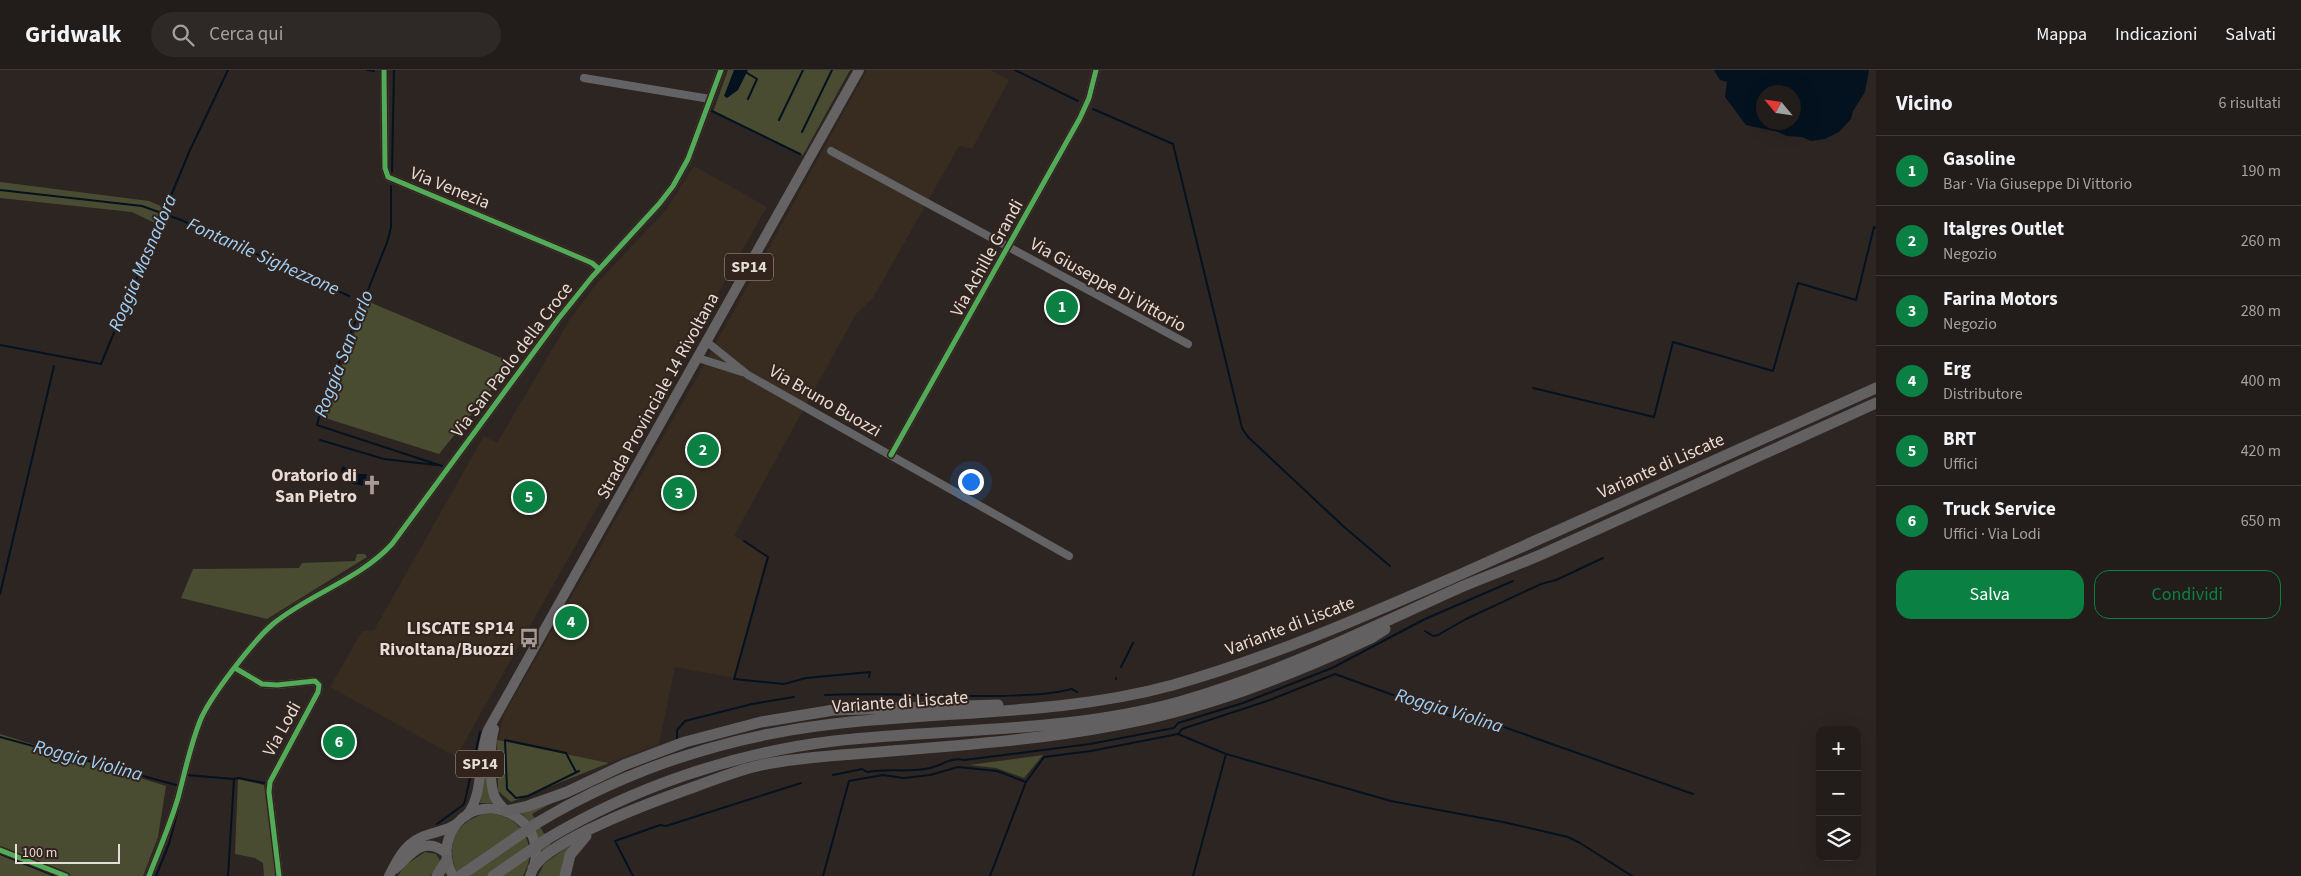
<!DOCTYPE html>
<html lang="it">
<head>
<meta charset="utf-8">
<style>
  :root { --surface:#221c1a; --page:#2e2927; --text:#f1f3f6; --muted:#a2a1a2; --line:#3f3a39; --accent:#0b8043 }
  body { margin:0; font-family:"Source Sans 3",sans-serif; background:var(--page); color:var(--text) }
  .controls { position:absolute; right:15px; bottom:15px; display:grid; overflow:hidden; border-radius:10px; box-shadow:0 5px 20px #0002 }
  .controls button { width:45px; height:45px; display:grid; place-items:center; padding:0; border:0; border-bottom:1px solid var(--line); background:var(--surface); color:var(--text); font:25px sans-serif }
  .compass { position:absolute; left:1756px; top:15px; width:45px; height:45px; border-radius:50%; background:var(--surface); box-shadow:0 5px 20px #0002; rotate:299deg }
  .scale { position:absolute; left:15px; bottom:12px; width:105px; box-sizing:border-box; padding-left:5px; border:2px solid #e5dcd7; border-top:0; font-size:14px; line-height:18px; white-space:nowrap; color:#e5dcd7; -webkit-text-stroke:4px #32241d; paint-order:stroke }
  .you { position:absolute; left:970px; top:411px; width:18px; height:18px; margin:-12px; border:4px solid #fff; border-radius:50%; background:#1a73e8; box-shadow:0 0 0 8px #1a73e833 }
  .badge { display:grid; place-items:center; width:32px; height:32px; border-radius:50%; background:var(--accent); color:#fff; font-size:16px; font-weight:700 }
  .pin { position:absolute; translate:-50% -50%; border:2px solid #fff; box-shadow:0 1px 5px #0006 }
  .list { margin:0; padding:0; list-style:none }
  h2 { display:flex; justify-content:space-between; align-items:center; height:65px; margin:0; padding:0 20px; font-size:21px }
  h2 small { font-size:16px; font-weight:400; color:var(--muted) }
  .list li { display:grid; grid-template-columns:32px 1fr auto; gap:15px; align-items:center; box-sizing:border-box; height:70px; padding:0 20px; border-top:1px solid var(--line) }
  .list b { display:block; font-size:19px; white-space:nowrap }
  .list p { margin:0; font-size:16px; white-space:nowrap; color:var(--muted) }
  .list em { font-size:16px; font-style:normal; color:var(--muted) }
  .actions { display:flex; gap:10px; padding:15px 20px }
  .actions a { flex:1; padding:11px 0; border:1px solid var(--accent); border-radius:15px; text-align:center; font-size:18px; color:var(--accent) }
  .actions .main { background:var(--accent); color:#fff }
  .icon { flex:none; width:28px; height:28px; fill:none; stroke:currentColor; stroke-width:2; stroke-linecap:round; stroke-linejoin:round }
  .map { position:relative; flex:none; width:1876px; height:806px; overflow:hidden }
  header { display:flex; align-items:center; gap:30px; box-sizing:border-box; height:70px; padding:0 25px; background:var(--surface); border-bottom:1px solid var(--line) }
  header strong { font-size:24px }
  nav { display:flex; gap:28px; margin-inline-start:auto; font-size:18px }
  .search { width:350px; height:45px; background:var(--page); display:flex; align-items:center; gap:12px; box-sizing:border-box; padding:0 18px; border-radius:28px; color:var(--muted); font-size:19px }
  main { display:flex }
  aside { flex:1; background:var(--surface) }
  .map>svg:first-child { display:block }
  .commercial { fill:#372c1f }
  .green { fill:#4a4c31 }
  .water { fill:#041220; fill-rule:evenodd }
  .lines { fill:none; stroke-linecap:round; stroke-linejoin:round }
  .stream { stroke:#041220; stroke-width:2 }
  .minor { stroke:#636365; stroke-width:8 }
  .major { stroke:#656363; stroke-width:10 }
  .highway { stroke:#636061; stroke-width:11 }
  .highway-bridge { stroke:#636061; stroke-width:11 }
  .cycleway-casing { stroke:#32241d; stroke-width:8 }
  .cycleway { stroke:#51ab58; stroke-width:5 }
  .labels { text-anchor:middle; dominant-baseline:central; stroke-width:4; stroke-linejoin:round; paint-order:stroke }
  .shield { fill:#32241d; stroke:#afa59f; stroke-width:1 }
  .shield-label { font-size:16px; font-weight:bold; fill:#e5dcd7 }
  .street-label { font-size:18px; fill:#e5dcd7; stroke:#32241d }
  .poi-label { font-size:18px; font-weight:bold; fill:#e5dcd7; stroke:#32241d; text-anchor:end }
  .water-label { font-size:19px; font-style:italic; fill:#9ad1fd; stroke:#32241d }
</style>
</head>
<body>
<header>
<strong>Gridwalk</strong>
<div class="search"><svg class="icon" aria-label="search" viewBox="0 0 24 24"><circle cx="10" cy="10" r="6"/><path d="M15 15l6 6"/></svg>Cerca qui</div>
<nav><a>Mappa</a><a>Indicazioni</a><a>Salvati</a></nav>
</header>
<main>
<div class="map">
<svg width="1876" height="806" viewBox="0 0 1876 806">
  <rect width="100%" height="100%" fill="#2d2522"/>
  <!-- commercial -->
  <path class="commercial" d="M867,0H990L1009,10L972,79L959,76L873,228L856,244L734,466L767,484L734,608L675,597L659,674L609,693L498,670L503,646L700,302Z
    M694,96L767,137L456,687L330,617L362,561L374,560L484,366L497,373L570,249L598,212L666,140Z"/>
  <!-- green -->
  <path class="green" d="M728,0H850L803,85L713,42Z
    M0,112L149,131L170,140V147L167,153L159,155L132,142L0,128Z
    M367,231L513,293L439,384L322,347Z
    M357,484H365L367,487L267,549L181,528L193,499L299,498L302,493L355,491Z
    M0,664L166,716L158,767L143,806H70L65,804L64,806H0Z
    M497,670H498L609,693L511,732L498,721Z
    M1043,685L1024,708L996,698L969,695Z
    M485,690L493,733H480Z
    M238,709L264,715L276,806H264L263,793L255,788L235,784Z
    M555,731L532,744L551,775L542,783C538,766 533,754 520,742Z
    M483,744C519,740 541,775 523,806H458C446,778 451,755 483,744Z
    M575,771L563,790L561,806H538L544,794Z
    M425,782L436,784L441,792L430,806H398L404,796Z"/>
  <!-- water -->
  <path class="water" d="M734,0H748L738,20L727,28L724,26Z
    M1714,0H1869L1865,22L1853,41L1851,49L1839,62L1825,69L1811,71L1802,67L1787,66L1778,62L1746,55L1725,27L1727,12L1720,10ZM1794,22V52H1764V22Z
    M343,396L348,399L349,408L359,404H367L364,416L342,411L341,400Z"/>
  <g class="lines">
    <!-- stream -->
    <path class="stream" d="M367,0L374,1
      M742,0L757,9L748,29
      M1015,0L1078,31
      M1093,39L1173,74L1242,358L1248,367L1343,456L1390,496
      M712,41L800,84
      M779,50L803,0
      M802,62L832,0
      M392,102L394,0
      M391,116V157L388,170L322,335L317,355L442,396
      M0,120L142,136L181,150L349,226
      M0,275L101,294L190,80L228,0
      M1533,318L1654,347L1673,272L1773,301L1798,213L1856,230L1874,157L1876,158
      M320,370L384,389L436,395
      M744,471L768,487L734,609L784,614L806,608L870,602L869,607
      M0,524L54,296
      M1425,561L1433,566L1438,565L1466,549L1541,514L1556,510L1603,488
      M1121,597L1133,573
      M1116,609V608
      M825,625C883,622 942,627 1000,626C1025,625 1049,625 1072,619L1077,622
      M1178,664L1226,684L1391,731L1503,752L1568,767L1580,773L1632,806
      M0,667L176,715
      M677,670V660L685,651L752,634L794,627
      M576,702L566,683L505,670L507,719L516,728L528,726L579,701
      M186,705L234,709L228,806
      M833,705L862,699L867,702C888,698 909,703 930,698C942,695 952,687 964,690L1090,674L1174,658L1178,653L1243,633L1332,598L1425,549L1513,511
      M234,709L239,708L264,713
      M437,754L463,735L465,731L480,662
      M0,784L55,806
      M156,806L169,774L178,740
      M633,806L615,771L660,755L666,756L801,713
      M823,806L849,711L883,705L904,708L930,705L958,697L997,701L1026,712
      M990,806L1026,712L1044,687L1091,681L1178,664L1182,659L1267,631L1335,604L1454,647L1473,646L1693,724
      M1193,806L1226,684"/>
    <!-- minor -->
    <path class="minor" d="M384,0L385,98L388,107L564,181L592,193L599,199
      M584,8L710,29
      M831,81L1188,274
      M707,272L748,305L1069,486
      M698,288L742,302
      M891,385L1080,48L1089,28L1096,0
      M235,598L262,614L277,615L315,611L319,615L318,622L270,712L269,722L279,806
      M149,806C159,780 170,755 178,728C185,702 190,676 200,651C209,628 253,571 273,554C309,524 359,510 392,474L559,248L592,207L659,134L673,116L688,89L721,0"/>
    <!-- major -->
    <path class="major" d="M494,659C490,673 489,711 494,725C496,731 501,736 506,741
      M466,746C485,725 477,687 488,660L859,0
      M395,799C411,784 425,764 447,784
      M389,806C399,786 407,770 430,764C439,761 448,760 456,754
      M453,806C446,793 444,779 450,765C475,710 559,749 530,806"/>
    <!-- highway -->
    <path class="highway" d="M506,741L528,736L567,722L624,695L685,672L761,652L834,640L998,635
      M537,753C627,699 729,666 833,654C948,640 1059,646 1173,615C1272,587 1365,546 1459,505C1598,443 1737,381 1876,318
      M547,769C634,717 734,683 834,671C950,658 1066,663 1179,632C1278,604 1368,559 1461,517C1489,505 1518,495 1547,482C1657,433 1766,382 1876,333
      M533,798C545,780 583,762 603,753C633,739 663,728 694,717C721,707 749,696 778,692C816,686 854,684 892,681C967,675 1043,669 1116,655C1205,639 1289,606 1371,568L1385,559
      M437,806L447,790
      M565,806L570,785L586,766"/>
    <!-- highway-bridge -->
    <path class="highway-bridge" d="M460,806L537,753
      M493,806L547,769"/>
    <defs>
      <path id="cycleway" d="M384,0L385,98L388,107L564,181L592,193L599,199
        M891,385L1080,48L1089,28L1096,0
        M235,598L262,614L277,615L315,611L319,615L318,622L270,712L269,722L279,806
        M0,780L66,806
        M149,806C159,780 170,755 178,728C185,702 190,676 200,651C209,628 253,571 273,554C309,524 359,510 392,474L559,248L592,207L659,134L673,116L688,89L721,0"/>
    </defs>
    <!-- cycleway casing -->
    <use href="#cycleway" class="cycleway-casing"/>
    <!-- cycleway -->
    <use href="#cycleway" class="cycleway"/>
  </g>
  <!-- icons -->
  <defs>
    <symbol id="church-bare" viewBox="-9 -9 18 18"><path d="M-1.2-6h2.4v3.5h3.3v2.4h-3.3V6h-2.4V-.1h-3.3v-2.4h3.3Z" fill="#a59c98" stroke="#32241d" stroke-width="2.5" paint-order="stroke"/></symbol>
    <symbol id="bus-bare" viewBox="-9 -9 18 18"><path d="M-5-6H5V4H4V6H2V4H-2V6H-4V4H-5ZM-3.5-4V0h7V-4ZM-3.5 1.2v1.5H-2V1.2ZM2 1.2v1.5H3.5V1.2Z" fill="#a59c98" stroke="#32241d" stroke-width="2.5" paint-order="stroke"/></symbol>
  </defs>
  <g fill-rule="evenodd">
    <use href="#church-bare" x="358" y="401" width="28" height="28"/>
    <use href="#bus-bare" x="515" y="554" width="28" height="28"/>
  </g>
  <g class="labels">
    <!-- shield labels -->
    <g class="shield">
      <rect x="725" y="183.5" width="48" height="27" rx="4"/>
      <rect x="456" y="680.5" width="48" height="27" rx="4"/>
    </g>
    <g class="shield-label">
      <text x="749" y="197">SP14</text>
      <text x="480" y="694">SP14</text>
    </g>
    <!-- street labels -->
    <g class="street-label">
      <text transform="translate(450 118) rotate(22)">Via Venezia</text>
      <text transform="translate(987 188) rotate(-61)">Via Achille Grandi</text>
      <text transform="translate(1108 215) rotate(29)">Via Giuseppe Di Vittorio</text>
      <text transform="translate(512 290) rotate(-53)">Via San Paolo della Croce</text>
      <text transform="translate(658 326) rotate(-61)">Strada Provinciale 14 Rivoltana</text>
      <text transform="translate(825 331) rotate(30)">Via Bruno Buozzi</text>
      <text transform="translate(1661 396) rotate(-24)">Variante di Liscate</text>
      <text transform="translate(1290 556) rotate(-21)">Variante di Liscate</text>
      <text transform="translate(900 632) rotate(-4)">Variante di Liscate</text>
      <text transform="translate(282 659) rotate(-61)">Via Lodi</text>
    </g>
    <!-- poi labels -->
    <g class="poi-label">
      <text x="357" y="405">Oratorio di<tspan x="357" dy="21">San Pietro</tspan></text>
      <text x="514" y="558">LISCATE SP14<tspan x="514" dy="21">Rivoltana/Buozzi</tspan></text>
    </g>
    <!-- water labels -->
    <g class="water-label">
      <text transform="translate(263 187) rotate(24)">Fontanile Sighezzone</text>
      <text transform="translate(143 193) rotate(-67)">Roggia Masnadora</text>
      <text transform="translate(344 284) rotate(-69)">Roggia San Carlo</text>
      <text transform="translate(1449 641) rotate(17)">Roggia Violina</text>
      <text transform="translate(88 691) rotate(15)">Roggia Violina</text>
    </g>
  </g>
</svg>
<div class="controls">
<button>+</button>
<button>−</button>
<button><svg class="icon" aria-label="layers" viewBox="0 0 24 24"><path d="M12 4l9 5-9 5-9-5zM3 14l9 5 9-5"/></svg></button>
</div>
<svg class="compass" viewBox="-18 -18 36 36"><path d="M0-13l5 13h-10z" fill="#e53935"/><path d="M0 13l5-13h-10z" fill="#a2a1a2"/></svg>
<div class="scale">100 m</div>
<div class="you"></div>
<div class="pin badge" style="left:1062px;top:237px">1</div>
<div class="pin badge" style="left:703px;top:380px">2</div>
<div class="pin badge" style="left:679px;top:423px">3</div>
<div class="pin badge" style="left:571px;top:552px">4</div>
<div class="pin badge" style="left:529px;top:427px">5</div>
<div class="pin badge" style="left:339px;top:672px">6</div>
</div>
<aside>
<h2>Vicino<small>6 risultati</small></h2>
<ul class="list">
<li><span class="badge">1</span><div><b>Gasoline</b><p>Bar · Via Giuseppe Di Vittorio</p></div><em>190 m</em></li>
<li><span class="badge">2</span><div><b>Italgres Outlet</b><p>Negozio</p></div><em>260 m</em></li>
<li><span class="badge">3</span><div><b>Farina Motors</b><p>Negozio</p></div><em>280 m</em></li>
<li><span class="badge">4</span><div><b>Erg</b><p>Distributore</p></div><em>400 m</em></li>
<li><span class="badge">5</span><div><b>BRT</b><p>Uffici</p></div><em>420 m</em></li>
<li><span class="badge">6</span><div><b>Truck Service</b><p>Uffici · Via Lodi</p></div><em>650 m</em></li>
</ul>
<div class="actions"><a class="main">Salva</a><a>Condividi</a></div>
</aside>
</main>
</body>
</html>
